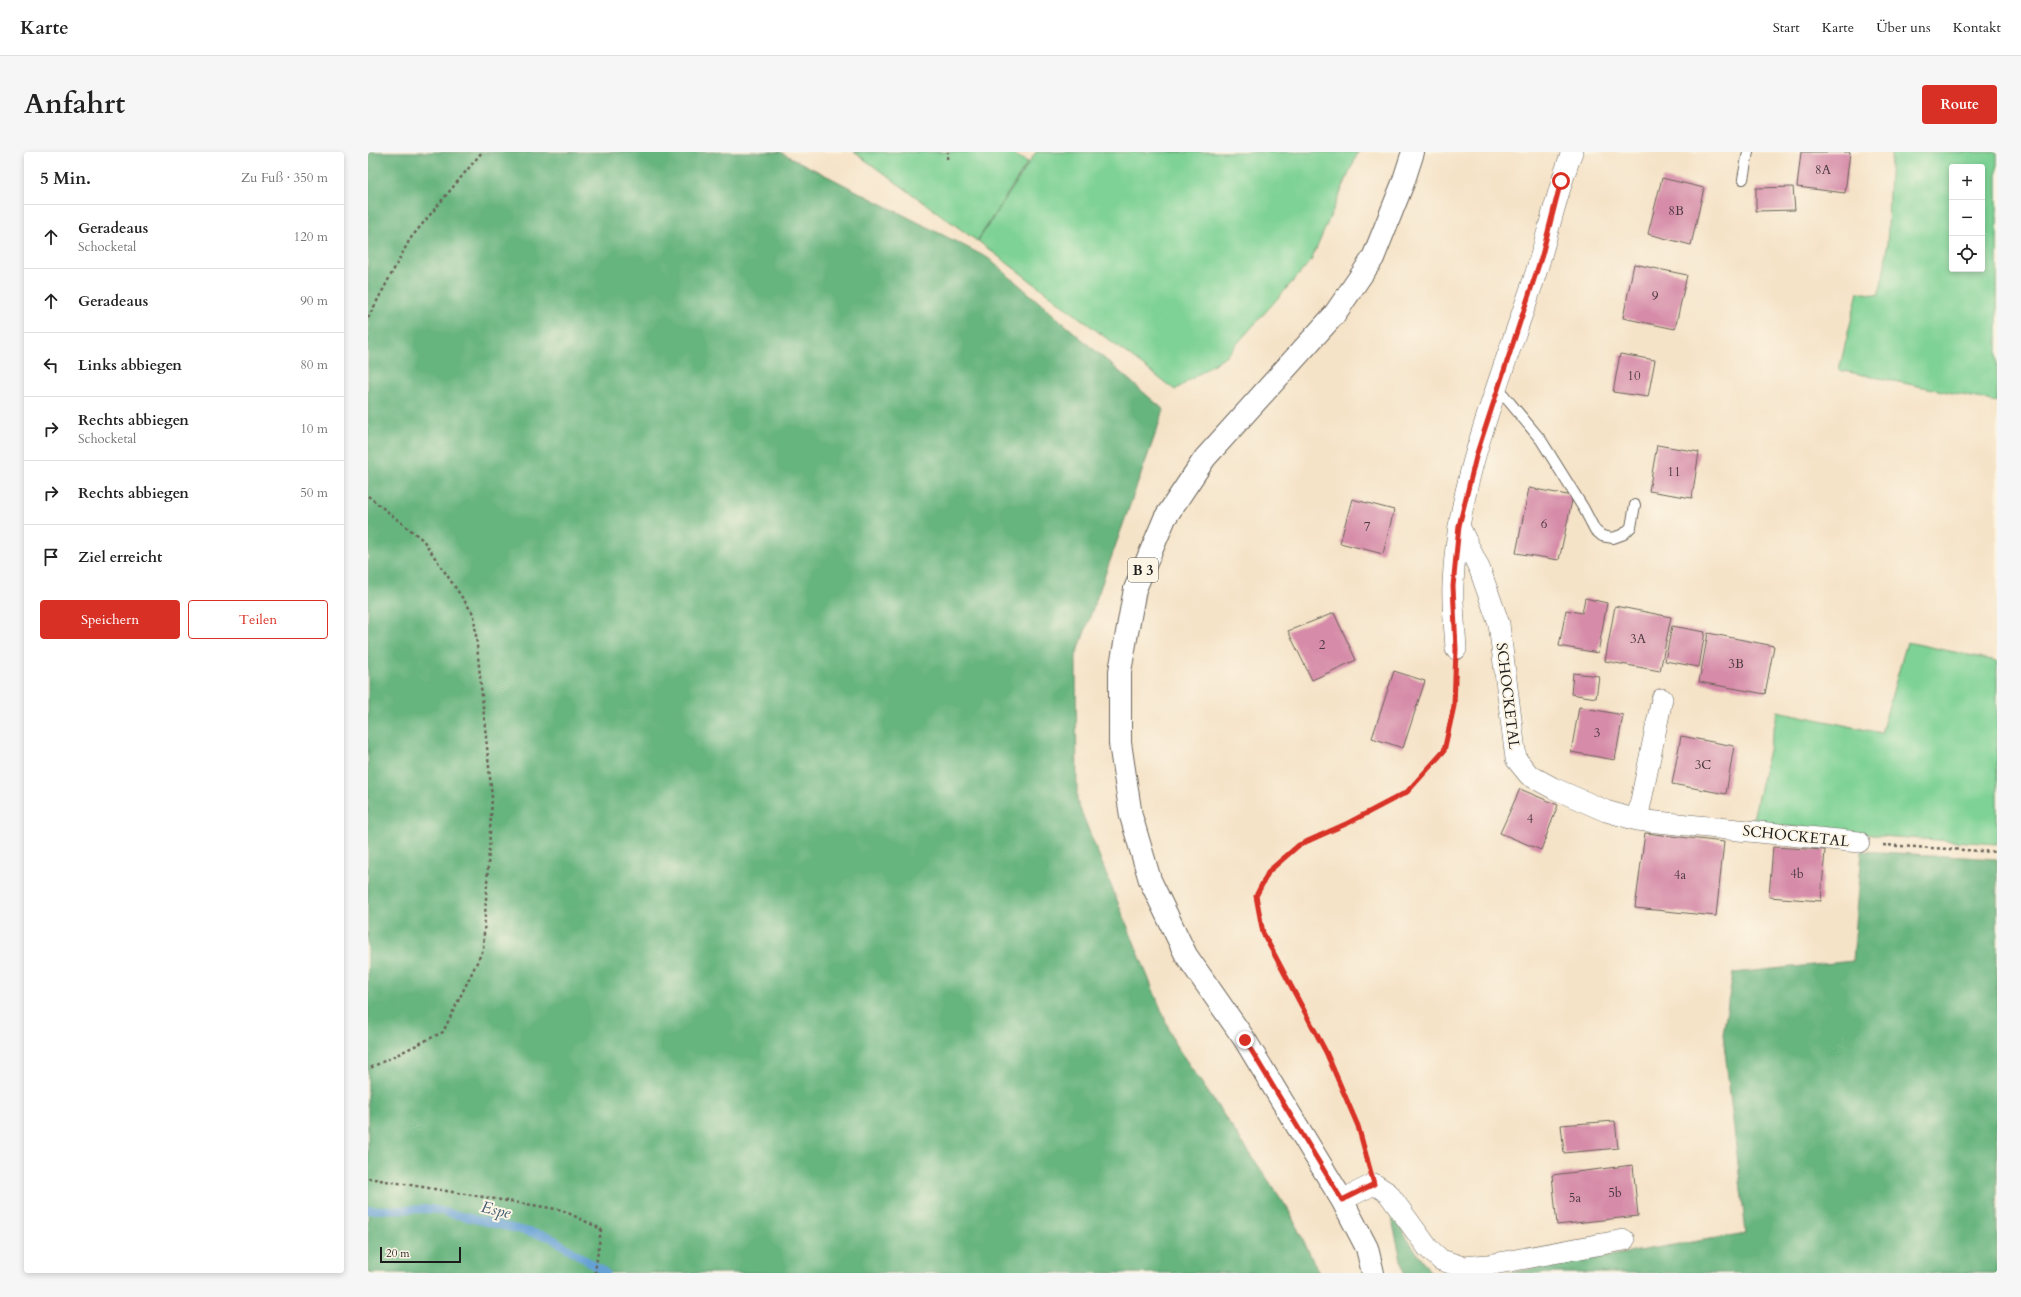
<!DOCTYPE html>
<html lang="de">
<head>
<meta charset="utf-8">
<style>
  :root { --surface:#fff; --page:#f6f6f6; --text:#222; --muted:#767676; --line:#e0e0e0; --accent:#d93025 }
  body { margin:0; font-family:Cardo,serif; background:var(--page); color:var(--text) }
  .controls { position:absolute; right:12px; top:12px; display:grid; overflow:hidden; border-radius:4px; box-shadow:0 2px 6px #0003 }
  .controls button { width:36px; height:36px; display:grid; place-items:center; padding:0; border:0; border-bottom:1px solid var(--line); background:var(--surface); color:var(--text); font:20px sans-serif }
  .scale { position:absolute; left:12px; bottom:10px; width:81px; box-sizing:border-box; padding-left:4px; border:2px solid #1c1c1c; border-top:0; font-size:11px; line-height:14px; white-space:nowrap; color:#1c1c1c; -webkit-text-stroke:3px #fcf5e5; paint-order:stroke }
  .stop { position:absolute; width:12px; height:12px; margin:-9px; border:3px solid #d93025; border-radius:50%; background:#fff }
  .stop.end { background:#d93025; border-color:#fff; box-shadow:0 1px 4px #0008 }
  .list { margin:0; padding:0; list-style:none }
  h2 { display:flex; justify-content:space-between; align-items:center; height:52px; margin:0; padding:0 16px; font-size:17px }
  h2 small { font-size:13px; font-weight:400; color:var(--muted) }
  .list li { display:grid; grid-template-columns:26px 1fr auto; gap:12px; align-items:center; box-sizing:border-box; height:64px; padding:0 16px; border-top:1px solid var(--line) }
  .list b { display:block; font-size:15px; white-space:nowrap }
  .list p { margin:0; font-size:13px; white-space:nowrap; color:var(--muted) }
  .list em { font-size:13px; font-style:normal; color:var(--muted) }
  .actions { display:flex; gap:8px; padding:12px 16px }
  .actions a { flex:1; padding:9px 0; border:1px solid var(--accent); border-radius:4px; text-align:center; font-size:14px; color:var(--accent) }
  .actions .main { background:var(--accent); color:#fff }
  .icon { flex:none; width:22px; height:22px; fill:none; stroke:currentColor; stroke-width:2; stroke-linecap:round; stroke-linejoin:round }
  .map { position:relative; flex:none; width:1629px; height:1121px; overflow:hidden; border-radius:4px }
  header { display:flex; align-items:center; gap:24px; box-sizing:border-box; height:56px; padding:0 20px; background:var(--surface); border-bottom:1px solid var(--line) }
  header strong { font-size:19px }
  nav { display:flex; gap:22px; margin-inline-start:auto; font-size:14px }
  .intro { display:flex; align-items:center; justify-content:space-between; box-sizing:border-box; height:96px; padding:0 24px }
  h1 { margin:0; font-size:28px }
  .button { padding:10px 18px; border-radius:4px; background:var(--accent); color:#fff; font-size:14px; font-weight:700 }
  main { display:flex; gap:24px; padding:0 24px }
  aside { flex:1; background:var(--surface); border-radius:4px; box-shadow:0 2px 6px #0003 }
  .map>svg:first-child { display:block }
  .green { fill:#7ed295; stroke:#4d7758; fill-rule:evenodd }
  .forest { fill:#66b47e; stroke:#41684d }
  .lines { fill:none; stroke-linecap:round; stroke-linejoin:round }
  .stream { stroke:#66a1d6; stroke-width:8 }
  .building { fill:#d68ba8 }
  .lane-casing { stroke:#686258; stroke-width:12 }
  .street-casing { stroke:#686258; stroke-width:22 }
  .primary-casing { stroke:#686258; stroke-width:24 }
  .path { stroke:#686258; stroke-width:2.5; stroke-dasharray:3 3; stroke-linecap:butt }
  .lane { stroke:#fff; stroke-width:10 }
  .street { stroke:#fff; stroke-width:21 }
  .primary { stroke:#fff; stroke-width:22 }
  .route { stroke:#d93025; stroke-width:5 }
  .labels { text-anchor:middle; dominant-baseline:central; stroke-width:4; stroke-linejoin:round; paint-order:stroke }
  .number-label { font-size:13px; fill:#4a383f }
  .shield { fill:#fcf5e5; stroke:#5f5d58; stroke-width:1 }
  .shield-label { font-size:14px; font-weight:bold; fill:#1c1c1c }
  .street-label { font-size:15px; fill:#1c1c1c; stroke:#fcf5e5 }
  .water-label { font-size:16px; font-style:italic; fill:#3d5870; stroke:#fcf5e5 }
</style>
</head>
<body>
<header>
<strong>Karte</strong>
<nav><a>Start</a><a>Karte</a><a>Über uns</a><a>Kontakt</a></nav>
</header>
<div class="intro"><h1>Anfahrt</h1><a class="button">Route</a></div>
<main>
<aside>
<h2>5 Min.<small>Zu Fuß · 350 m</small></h2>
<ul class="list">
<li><svg class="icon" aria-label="ahead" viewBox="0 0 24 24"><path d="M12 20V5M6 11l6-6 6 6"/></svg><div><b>Geradeaus</b><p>Schocketal</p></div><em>120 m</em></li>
<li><svg class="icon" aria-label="ahead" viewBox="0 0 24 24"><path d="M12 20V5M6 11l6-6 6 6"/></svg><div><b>Geradeaus</b></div><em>90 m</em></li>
<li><svg class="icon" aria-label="left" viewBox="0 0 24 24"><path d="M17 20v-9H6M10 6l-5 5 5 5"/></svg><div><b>Links abbiegen</b></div><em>80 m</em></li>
<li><svg class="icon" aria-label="right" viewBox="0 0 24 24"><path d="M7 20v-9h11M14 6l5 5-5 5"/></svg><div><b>Rechts abbiegen</b><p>Schocketal</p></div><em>10 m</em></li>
<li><svg class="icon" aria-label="right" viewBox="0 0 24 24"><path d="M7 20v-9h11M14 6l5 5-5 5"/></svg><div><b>Rechts abbiegen</b></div><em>50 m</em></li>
<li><svg class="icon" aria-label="arrive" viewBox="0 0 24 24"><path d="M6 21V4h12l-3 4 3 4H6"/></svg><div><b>Ziel erreicht</b></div></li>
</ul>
<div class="actions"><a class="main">Speichern</a><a>Teilen</a></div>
</aside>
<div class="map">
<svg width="1629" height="1121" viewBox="0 0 1629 1121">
  <rect width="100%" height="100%" fill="#fcf5e5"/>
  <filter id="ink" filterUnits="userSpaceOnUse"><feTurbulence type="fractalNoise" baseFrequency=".025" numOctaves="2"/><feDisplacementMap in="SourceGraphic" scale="8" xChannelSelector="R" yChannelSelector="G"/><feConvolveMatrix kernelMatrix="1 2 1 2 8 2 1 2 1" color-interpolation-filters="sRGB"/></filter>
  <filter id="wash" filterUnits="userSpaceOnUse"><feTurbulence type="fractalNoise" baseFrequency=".012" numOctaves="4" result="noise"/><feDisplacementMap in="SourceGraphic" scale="16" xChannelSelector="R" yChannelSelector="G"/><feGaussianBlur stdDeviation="0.9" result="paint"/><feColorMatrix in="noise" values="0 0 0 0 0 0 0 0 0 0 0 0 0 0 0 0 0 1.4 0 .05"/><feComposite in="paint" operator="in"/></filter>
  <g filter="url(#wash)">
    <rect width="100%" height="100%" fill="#f5e3c8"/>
    <!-- green -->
    <path class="green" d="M486,0H641L660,10L609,89Z
      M668,0H990L943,109L859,203L807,238L610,89Z
      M1524,0H1629V250L1471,218L1490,140L1510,143C1524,102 1518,44 1524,0ZM1584,15H1614V117H1584Z
      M1539,490L1629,509V692L1526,685L1384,671L1410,559L1513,581Z"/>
    <!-- forest -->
    <path class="forest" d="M0,0H412L620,106L796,258L708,504L709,649L807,892L920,1057L951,1121H0Z
      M1494,699L1629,707V1121H1138L1378,1081L1355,882L1365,821L1485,809Z
      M1023,1063L1063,1121H1036Z"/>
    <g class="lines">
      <!-- stream -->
      <path class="stream" d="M0,1058L64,1057L182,1085L238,1121"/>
    </g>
    <g id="blocks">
      <!-- building -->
      <path class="building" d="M1433,0H1482L1477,41L1429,35Z
        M1294,26L1336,36L1323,93L1280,82Z
        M1425,35L1427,58L1388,59V36Z
        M1266,112L1319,123L1307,177L1255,166Z
        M1252,202L1287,208L1280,245L1245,240Z
        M1289,293L1331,300L1324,346L1281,339Z
        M1161,336L1205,344L1191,408L1148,401Z
        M984,347L1026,358L1015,402L972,391Z
        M1217,446L1239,451L1230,501L1191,494L1198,458L1214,461Z
        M1247,454L1303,465L1292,519L1237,509Z
        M966,461L988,508L944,528L920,479Z
        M1304,474L1337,480L1331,515L1297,509Z
        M1340,481L1406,494L1397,542L1331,530Z
        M1026,519L1057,529L1035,596L1004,586Z
        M1205,521L1231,524L1228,546L1203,542Z
        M1211,555L1255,563L1247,608L1203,600Z
        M1313,584L1366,594L1358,642L1304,632Z
        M1152,637L1190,653L1173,698L1132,681Z
        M1277,681L1356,690L1348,764L1267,756Z
        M1405,695L1457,698L1453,749L1401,745Z
        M1247,969L1250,996L1196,1001L1193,973Z
        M1265,1013L1270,1064L1189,1073L1184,1023Z"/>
    </g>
  </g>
  <g filter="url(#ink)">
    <use href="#blocks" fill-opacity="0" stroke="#686258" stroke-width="1"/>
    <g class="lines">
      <defs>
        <path id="lane" d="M1375,27L1380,0
          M1129,235L1173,288L1216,357L1227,378L1234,384L1245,386L1256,382L1263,375L1267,353"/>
        <path id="street" d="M1091,374L1112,418L1131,472L1148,607L1161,623L1185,636L1238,659L1269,668L1491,690
          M1088,497C1087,476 1084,454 1085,433C1088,332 1133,226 1165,130C1179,87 1188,42 1204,0
          M1269,668L1294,547
          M974,1048L1006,1032L1020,1041L1060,1096L1073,1108L1095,1115L1120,1113L1256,1088"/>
        <path id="primary" d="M1005,1121L999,1096L974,1048L877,888L818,803L782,728L763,664L752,591V519L767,437L797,366L837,306L966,163L1005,106L1035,31L1045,0"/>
      </defs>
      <!-- lane casing -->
      <use href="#lane" class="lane-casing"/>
      <!-- street casing -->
      <use href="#street" class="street-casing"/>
      <!-- primary casing -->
      <use href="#primary" class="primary-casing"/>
      <!-- path -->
      <path class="path" d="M579,7L580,0
        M0,166L42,87L114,0
        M0,344L55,388L106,463L124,646L115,798L75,880L0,917
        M1515,693L1629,700
        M1000,1008L990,974L958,900L895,781L888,744L901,719L931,693L980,671L1039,640L1076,599L1086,554L1088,522
        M0,1026L194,1058L233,1077L227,1121"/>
      <!-- lane -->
      <use href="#lane" class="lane"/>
      <!-- street -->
      <use href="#street" class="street"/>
      <!-- primary -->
      <use href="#primary" class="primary"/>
    </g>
  </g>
  <g class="lines" filter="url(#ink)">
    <!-- route -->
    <path class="route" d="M877,888L974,1048L1006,1032L990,974L958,900L895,781L888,744L901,719L931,693L980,671L1039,640L1076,599L1086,554L1088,497L1085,434L1091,374L1109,301L1174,103L1193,29"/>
  </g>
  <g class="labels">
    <!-- number labels -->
    <g class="number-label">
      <text x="1455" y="18">8A</text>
      <text x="1308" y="59">8B</text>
      <text x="1287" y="144">9</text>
      <text x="1266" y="224">10</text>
      <text x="1306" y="320">11</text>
      <text x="1176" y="372">6</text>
      <text x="999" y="375">7</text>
      <text x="1270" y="487">3A</text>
      <text x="954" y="493">2</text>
      <text x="1368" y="512">3B</text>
      <text x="1229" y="581">3</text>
      <text x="1335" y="613">3C</text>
      <text x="1162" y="667">4</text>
      <text x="1429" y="722">4b</text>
      <text x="1312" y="723">4a</text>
      <text x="1247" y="1041">5b</text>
      <text x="1207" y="1046">5a</text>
    </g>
    <!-- shield labels -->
    <rect class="shield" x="760" y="406" width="30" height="24" rx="3"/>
    <g class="shield-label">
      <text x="775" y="418">B 3</text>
    </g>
    <!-- street labels -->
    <g class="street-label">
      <text transform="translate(1140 544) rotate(83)">SCHOCKETAL</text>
      <text transform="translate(1428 684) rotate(6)">SCHOCKETAL</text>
    </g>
    <!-- water labels -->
    <g class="water-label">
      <text transform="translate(128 1058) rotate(13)">Espe</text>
    </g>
  </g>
</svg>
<div class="controls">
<button>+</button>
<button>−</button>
<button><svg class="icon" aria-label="locate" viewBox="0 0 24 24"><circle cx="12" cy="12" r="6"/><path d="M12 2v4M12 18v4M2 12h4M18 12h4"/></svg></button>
</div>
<div class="scale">20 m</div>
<div class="stop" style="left:1193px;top:29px"></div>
<div class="stop end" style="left:877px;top:888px"></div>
</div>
</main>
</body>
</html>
